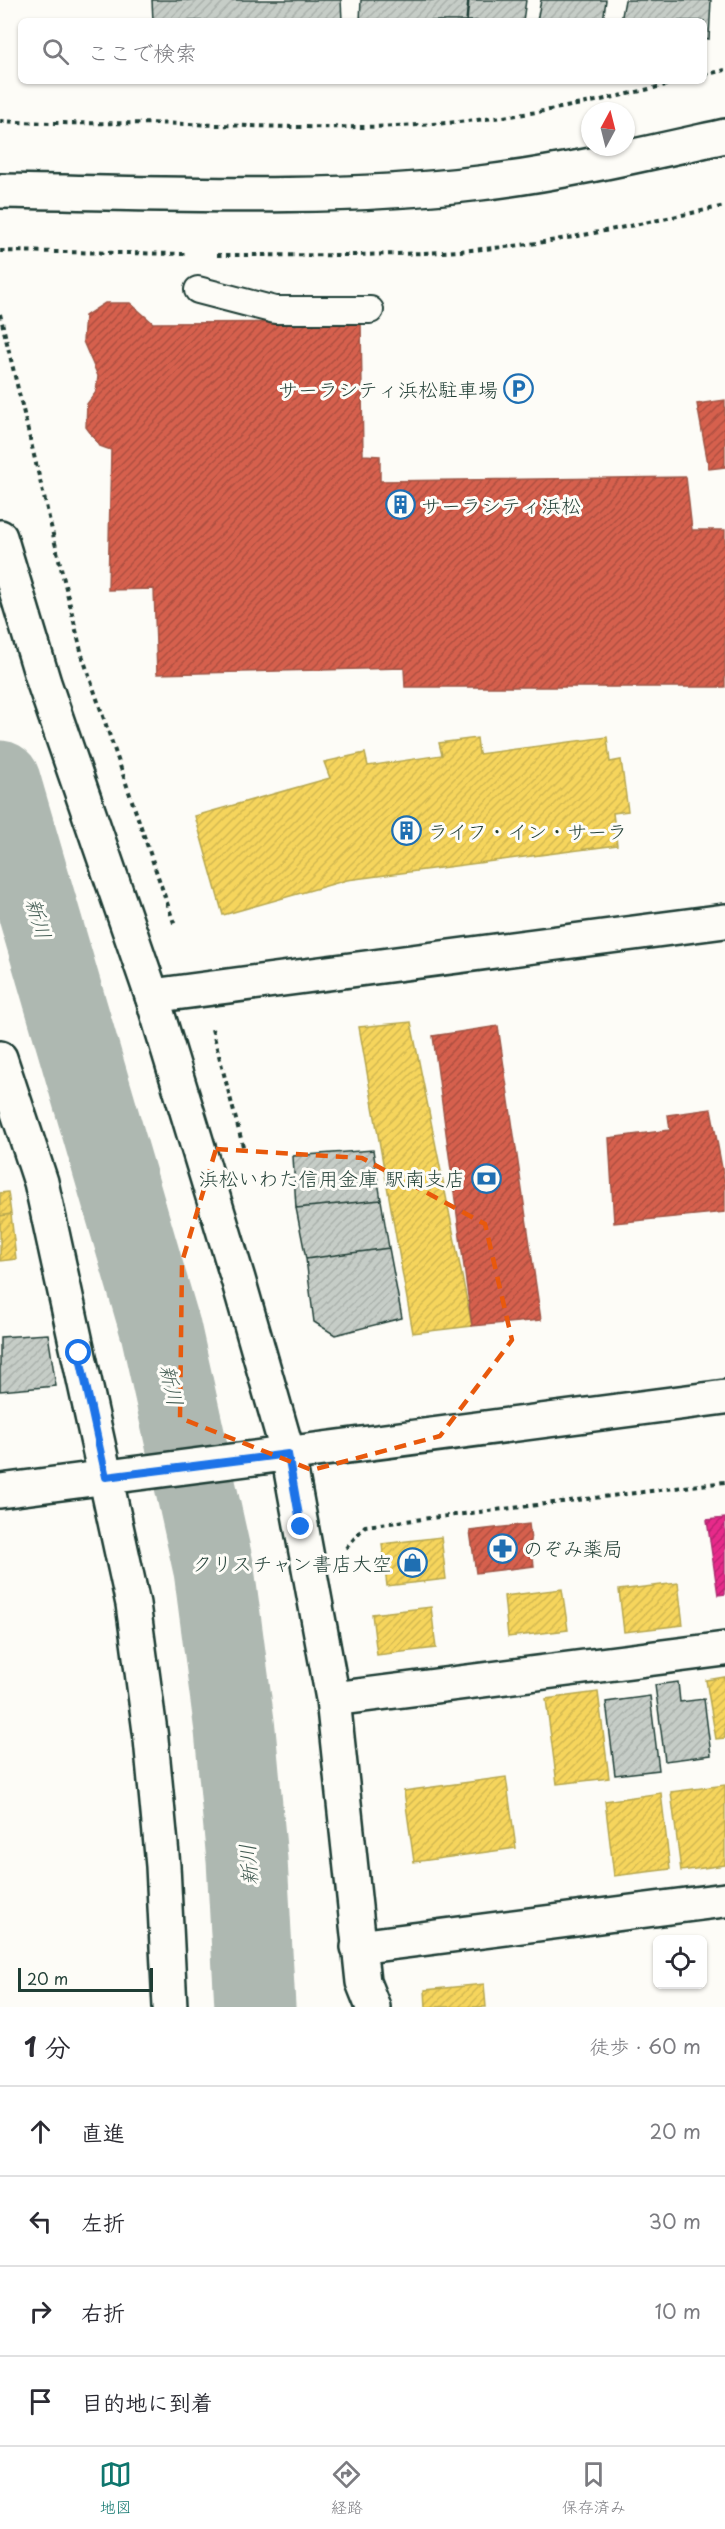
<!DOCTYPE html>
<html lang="ja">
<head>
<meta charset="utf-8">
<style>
  :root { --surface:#fff; --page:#f2f2f3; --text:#2b2b33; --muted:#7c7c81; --line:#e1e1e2; --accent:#0f766e }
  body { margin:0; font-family:"Playpen Sans","Klee One",sans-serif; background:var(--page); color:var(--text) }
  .controls { position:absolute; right:18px; bottom:18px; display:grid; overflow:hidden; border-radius:9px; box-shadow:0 2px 4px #0004 }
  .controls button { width:54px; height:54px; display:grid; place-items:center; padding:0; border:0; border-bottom:2px solid var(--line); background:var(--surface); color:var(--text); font:30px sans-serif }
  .compass { position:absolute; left:581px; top:102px; width:54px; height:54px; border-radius:50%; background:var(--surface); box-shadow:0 2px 4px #0004; rotate:7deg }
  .scale { position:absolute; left:18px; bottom:15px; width:135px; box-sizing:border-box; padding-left:6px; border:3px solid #1f3d34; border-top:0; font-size:16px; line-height:21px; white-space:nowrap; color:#1f3d34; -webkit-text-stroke:4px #fdfcf7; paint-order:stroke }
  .stop { position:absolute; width:18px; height:18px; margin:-14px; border:4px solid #1a73e8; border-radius:50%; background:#fff }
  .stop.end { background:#1a73e8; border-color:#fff; box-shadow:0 2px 6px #0008 }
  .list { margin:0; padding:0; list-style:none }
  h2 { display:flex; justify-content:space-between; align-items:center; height:78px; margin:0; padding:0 24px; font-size:26px }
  h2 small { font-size:20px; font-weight:400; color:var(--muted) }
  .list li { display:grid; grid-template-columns:39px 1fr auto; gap:18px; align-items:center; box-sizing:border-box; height:90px; padding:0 24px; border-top:2px solid var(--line) }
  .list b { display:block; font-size:22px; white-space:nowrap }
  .list em { font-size:20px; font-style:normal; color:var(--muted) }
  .icon { flex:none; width:33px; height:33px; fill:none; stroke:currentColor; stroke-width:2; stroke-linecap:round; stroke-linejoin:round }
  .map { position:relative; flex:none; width:725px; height:2007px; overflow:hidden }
  .search { position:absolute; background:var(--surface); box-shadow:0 2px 4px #0004; left:18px; right:18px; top:18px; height:66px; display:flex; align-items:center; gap:15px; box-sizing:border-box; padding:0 21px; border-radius:9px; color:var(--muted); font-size:22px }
  .sheet { height:438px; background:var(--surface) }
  nav { display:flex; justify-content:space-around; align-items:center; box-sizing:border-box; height:84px; border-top:2px solid var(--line); background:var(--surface); font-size:16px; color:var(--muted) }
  nav a { display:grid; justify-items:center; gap:3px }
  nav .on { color:var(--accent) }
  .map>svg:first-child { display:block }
  .homes { fill:url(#homes-hatch); stroke:#b6a750; stroke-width:1.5 }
  .shops { fill:url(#shops-hatch); stroke:#9f5646; stroke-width:1.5 }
  .health { fill:url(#health-hatch); stroke:#ab2f70; stroke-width:1.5 }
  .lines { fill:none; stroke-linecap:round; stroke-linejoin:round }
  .river { stroke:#aeb8b1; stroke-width:81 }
  .building { fill:url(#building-hatch); stroke:#1f3d34; stroke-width:1.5 }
  .lane-casing { stroke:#1f3d34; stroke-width:30 }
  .street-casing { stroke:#1f3d34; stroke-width:38 }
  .secondary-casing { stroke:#1f3d34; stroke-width:38 }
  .path { stroke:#1f3d34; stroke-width:4; stroke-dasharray:4.5 4.5; stroke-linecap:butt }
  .lane { stroke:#fdfcf7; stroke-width:26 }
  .street { stroke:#fdfcf7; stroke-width:33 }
  .secondary { stroke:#fdfcf7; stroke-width:33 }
  .route { stroke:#1a73e8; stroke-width:8 }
  .marked { fill:none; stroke:#e8590c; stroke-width:4.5; stroke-dasharray:12 8; stroke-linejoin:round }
  .labels { text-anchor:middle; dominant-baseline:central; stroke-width:6; stroke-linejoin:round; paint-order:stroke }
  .poi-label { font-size:20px; fill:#1f3d34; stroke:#fdfcf7; text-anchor:end }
  .water-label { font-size:21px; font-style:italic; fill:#435c53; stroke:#fdfcf7 }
</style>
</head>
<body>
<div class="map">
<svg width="725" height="2007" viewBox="0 0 725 2007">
  <defs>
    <pattern id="homes-hatch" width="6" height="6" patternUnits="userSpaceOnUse" patternTransform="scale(1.5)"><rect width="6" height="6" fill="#f6d55c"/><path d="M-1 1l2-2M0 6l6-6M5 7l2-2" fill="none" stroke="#d2b851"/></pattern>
    <pattern id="shops-hatch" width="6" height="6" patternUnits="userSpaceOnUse" patternTransform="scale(1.5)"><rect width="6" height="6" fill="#d6604d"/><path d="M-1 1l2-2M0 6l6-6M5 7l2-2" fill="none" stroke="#ad5041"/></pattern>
    <pattern id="health-hatch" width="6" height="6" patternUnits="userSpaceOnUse" patternTransform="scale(1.5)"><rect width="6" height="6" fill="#e7298a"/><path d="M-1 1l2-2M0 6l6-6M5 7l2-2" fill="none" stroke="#bb2472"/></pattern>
    <pattern id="building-hatch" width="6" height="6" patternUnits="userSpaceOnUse" patternTransform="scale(1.5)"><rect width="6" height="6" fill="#c6cdc7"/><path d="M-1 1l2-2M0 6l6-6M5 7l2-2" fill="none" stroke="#aab1ac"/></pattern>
  </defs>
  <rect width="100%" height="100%" fill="#fdfcf7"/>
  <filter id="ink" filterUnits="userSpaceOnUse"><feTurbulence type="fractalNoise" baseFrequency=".0167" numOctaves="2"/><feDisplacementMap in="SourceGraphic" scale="12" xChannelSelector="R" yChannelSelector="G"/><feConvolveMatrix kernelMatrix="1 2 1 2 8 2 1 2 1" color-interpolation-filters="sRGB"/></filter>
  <g filter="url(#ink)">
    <!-- homes -->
    <path class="homes" d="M607,737L610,762L621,760L628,811L613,813L617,845L347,880L223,915L195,816L330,778L324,762L365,753L368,766L442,755L439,743L477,738L479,754Z
      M411,1022L472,1326L413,1333L359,1027Z
      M8,1192L11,1214L0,1216V1193Z
      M11,1214L16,1259L0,1261V1216Z
      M441,1537L446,1579L387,1586L382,1544Z
      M678,1583L683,1625L624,1632L619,1590Z
      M562,1589L568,1630L508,1637L504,1596Z
      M431,1607L436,1648L377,1655L372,1614Z
      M725,1677V1738L716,1739L706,1680Z
      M598,1692L609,1778L557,1784L546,1699Z
      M506,1777L516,1848L414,1862L404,1791Z
      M725,1785V1865L681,1871L671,1792Z
      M661,1793L670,1869L614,1876L605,1801Z
      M484,1984L486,2007H426L425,1990Z"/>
    <!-- shops -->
    <path class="shops" d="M105,303H130L153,323L361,322L363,455L380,456V481L686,477L692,530H725V687H405L404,668L157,674L154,589L108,590L111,450L100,446L86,427L87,404L96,392L98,376L83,341L85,316Z
      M725,400V467L709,469L697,404Z
      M498,1026L541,1320L472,1326L433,1036Z
      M711,1109L725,1184V1212L614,1223L609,1138L670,1130L668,1115Z
      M529,1524L534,1566L476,1573L470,1531Z"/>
    <!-- health -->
    <path class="health" d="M725,1518V1594L718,1595L707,1520Z"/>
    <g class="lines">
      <!-- river -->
      <path class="river" d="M0,781L161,1331L214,1570L235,1730L247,1860L255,2007"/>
    </g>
    <!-- building -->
    <path class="building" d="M152,0H341L342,21H153Z
      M361,0H468L466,21H360Z
      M469,0H526L523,21H467Z
      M541,0H606L603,21H537Z
      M625,0H711L709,39L704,38V21H621Z
      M373,1150L381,1200L296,1208L293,1156Z
      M381,1200L389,1248L306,1259L296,1208Z
      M389,1248L402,1318L335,1335L314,1322L306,1259Z
      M48,1334L56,1386L0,1391V1337Z
      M678,1682L680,1702L704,1699L711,1755L665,1761L655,1685Z
      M650,1696L659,1770L615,1775L606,1702Z"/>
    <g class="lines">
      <defs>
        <path id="lane" d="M198,290L275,310H370"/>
        <path id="street" d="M0,537L44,683L152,996L238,1279L288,1454L333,1699L363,1982L373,2007
          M0,1058L41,1182L133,1604L151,1739L163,1866L170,2007
          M333,1699L725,1649
          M358,1947L725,1900"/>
        <path id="secondary" d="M0,191C157,193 325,202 480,183C563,173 644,154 725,136
          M152,996L725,921
          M0,1491L725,1397"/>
      </defs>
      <!-- lane casing -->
      <use href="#lane" class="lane-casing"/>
      <!-- street casing -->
      <use href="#street" class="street-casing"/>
      <!-- secondary casing -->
      <use href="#secondary" class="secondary-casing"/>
      <!-- path -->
      <path class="path" d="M704,75L725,70
        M0,121C62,125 124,122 186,124C283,127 380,131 477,120C546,113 614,98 682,81
        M0,251L185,254
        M217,255C327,255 440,258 550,241C609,231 667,218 725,206
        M0,314L82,655L175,926
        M212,1029L244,1150
        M346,1548L365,1526L725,1482"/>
      <!-- lane -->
      <use href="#lane" class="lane"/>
      <!-- street -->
      <use href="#street" class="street"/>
      <!-- secondary -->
      <use href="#secondary" class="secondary"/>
    </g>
  </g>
  <g class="lines" filter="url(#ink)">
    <!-- route -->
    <path class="route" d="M79,1353L106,1477L288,1454L301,1527"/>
  </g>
  <!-- marked area -->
  <path class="marked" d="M216,1149L362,1158L485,1224L512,1340L440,1436L312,1470L180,1418L182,1262Z"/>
  <!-- icons -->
  <defs>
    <symbol id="parking-ring" viewBox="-11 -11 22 22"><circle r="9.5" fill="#fdfcf7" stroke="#1f6fb2" stroke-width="1.5"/><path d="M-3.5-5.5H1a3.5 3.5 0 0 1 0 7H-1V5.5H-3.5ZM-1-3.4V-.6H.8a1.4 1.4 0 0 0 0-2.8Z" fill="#1f6fb2"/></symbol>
    <symbol id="building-ring" viewBox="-11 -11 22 22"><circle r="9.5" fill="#fdfcf7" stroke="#1f6fb2" stroke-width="1.5"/><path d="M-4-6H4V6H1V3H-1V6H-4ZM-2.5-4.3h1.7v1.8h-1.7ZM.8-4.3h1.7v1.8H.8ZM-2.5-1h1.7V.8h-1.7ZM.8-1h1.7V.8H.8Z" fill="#1f6fb2"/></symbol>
    <symbol id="bank-ring" viewBox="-11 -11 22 22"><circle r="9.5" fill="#fdfcf7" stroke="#1f6fb2" stroke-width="1.5"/><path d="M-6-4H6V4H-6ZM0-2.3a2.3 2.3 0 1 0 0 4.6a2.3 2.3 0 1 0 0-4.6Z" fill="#1f6fb2"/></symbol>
    <symbol id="pharmacy-ring" viewBox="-11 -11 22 22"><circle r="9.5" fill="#fdfcf7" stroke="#1f6fb2" stroke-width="1.5"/><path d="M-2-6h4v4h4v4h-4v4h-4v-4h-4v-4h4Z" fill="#1f6fb2"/></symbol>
    <symbol id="shop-ring" viewBox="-11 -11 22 22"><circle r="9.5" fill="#fdfcf7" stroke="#1f6fb2" stroke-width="1.5"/><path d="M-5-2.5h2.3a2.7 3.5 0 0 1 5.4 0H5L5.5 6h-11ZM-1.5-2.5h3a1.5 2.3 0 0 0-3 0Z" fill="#1f6fb2"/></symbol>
  </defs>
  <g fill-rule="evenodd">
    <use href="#parking-ring" x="502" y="372" width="33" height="33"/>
    <use href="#building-ring" x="384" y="488" width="33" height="33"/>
    <use href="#building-ring" x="390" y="814" width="33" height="33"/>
    <use href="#bank-ring" x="470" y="1162" width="33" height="33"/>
    <use href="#pharmacy-ring" x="486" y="1532" width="33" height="33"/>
    <use href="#shop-ring" x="396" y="1546" width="33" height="33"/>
  </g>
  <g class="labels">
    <!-- poi labels -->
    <g class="poi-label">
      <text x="498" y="389">サーラシティ浜松駐車場</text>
      <text x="421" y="505" text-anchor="start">サーラシティ浜松</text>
      <text x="428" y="831" text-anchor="start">ライフ・イン・サーラ</text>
      <text x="465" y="1178">浜松いわた信用金庫 駅南支店</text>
      <text x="523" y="1548" text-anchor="start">のぞみ薬局</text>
      <text x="392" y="1563">クリスチャン書店大空</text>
    </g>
    <!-- water labels -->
    <g class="water-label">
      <text transform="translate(40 918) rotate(74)">新川</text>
      <text transform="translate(173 1385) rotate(78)">新川</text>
      <text transform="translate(247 1865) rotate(-94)">新川</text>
    </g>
  </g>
</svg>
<div class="controls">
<button><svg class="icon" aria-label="locate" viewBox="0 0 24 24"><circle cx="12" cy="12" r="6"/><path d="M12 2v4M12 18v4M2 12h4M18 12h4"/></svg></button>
</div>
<svg class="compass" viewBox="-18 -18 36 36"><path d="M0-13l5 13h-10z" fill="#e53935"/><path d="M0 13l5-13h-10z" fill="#7c7c81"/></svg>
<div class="scale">20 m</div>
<div class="stop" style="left:79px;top:1353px"></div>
<div class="stop end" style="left:301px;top:1527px"></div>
<div class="search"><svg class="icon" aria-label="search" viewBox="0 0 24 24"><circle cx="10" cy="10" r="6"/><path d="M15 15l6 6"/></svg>ここで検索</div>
</div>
<section class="sheet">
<h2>1 分<small>徒歩 · 60 m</small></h2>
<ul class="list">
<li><svg class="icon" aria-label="ahead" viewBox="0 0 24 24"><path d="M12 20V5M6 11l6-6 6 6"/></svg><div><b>直進</b></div><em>20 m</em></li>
<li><svg class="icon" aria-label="left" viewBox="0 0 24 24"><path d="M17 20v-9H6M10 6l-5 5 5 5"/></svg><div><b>左折</b></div><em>30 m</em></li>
<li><svg class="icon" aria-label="right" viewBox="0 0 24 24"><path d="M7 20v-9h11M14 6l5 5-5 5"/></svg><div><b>右折</b></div><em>10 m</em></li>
<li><svg class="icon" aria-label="arrive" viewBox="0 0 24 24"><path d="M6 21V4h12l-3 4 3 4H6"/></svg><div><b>目的地に到着</b></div></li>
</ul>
</section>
<nav>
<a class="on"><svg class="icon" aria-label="map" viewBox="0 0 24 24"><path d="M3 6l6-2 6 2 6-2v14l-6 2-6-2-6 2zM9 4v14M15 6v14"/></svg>地図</a>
<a><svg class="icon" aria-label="directions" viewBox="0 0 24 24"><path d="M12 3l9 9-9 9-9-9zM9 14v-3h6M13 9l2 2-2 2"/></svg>経路</a>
<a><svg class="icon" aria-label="saved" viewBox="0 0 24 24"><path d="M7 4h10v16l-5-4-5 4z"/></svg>保存済み</a>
</nav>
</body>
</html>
